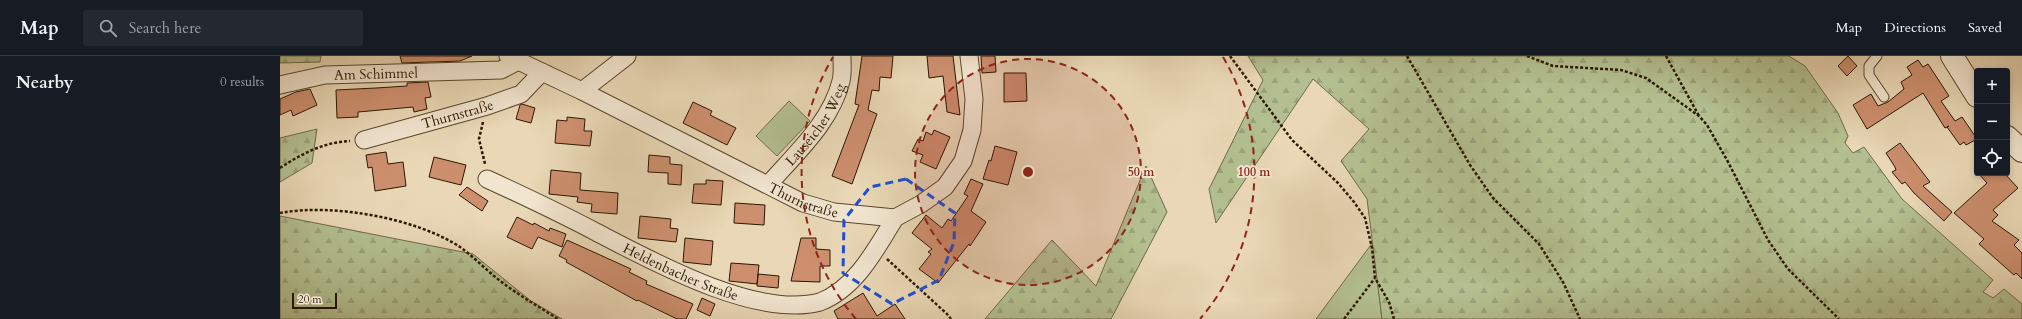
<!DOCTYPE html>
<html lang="en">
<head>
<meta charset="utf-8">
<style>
  :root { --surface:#171b24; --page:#242831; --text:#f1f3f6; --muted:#9ea1a6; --line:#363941 }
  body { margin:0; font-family:Cardo,serif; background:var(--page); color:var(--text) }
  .controls { position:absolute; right:12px; top:12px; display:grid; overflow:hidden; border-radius:4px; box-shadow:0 2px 6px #0003 }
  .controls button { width:36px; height:36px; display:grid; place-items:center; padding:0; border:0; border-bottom:1px solid var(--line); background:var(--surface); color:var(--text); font:20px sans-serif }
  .scale { position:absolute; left:12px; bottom:10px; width:45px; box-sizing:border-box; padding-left:4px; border:2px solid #2c1700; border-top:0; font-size:11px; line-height:14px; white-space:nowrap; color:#2c1700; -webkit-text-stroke:3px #f1e5cf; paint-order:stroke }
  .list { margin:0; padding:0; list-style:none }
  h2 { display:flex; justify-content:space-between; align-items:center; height:52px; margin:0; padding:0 16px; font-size:17px }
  h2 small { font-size:13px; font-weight:400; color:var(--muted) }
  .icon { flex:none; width:22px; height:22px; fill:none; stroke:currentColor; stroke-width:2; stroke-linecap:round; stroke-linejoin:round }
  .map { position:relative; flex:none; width:1742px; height:263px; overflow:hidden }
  header { display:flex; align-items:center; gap:24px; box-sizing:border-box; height:56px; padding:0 20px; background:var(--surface); border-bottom:1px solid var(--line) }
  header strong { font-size:19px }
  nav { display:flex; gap:22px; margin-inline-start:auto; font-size:14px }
  .search { width:280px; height:36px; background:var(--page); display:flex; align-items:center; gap:10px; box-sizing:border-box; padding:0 14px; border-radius:4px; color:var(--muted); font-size:15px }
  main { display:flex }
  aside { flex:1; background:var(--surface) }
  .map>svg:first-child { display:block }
  .green { fill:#b3bf90; stroke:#706b48 }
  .forest { fill:url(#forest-firs); stroke:#706b48 }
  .building { fill:#cd8f6e; stroke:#2c1700 }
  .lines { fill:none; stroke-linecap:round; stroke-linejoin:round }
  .service-casing { stroke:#5b472d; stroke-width:11 }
  .minor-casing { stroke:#5b472d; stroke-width:19 }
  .tertiary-casing { stroke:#5b472d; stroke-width:24 }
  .path { stroke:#2c1700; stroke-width:2.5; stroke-dasharray:3 2; stroke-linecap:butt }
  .service { stroke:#f1e5cf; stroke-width:9 }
  .minor { stroke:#f1e5cf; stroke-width:17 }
  .tertiary { stroke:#f1e5cf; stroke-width:22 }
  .marked { fill:none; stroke:#1d4ed8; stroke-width:3; stroke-dasharray:8 5; stroke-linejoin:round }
  .ring { fill:none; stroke:#8f2418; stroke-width:2; stroke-dasharray:7 5 }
  .labels { text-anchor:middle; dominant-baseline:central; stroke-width:4; stroke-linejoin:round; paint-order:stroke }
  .street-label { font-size:14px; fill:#2c1700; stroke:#f1e5cf }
  .centre { fill:#8f2418; stroke:#f1e5cf; stroke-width:2 }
  .ring-label { font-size:12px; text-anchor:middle; font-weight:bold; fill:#8f2418; stroke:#f1e5cf; stroke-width:4; stroke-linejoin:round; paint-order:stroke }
</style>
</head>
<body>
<header>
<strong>Map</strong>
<div class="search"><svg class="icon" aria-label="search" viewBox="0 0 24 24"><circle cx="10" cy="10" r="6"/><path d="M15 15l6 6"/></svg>Search here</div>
<nav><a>Map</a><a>Directions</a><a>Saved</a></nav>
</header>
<main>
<aside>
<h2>Nearby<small>0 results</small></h2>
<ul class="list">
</ul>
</aside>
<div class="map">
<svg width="1742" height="263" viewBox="0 0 1742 263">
  <defs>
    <pattern id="forest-firs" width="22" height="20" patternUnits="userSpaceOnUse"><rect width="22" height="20" fill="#b3bf90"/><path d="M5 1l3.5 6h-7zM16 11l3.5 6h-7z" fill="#9aa37a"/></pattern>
  </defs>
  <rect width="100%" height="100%" fill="#e9d7b5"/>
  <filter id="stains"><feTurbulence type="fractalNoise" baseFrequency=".005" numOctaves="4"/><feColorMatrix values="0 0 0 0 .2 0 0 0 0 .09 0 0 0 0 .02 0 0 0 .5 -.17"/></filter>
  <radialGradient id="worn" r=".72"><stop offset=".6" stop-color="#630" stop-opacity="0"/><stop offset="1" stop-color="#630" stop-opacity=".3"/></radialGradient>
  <!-- green -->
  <path class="green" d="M509,45L530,65L497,100L476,80Z
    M1093,186L1102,263H1036Z"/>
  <!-- forest -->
  <path class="forest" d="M0,0H41L40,6L0,7Z
    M968,0H1509L1525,10L1558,57L1568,80L1565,87L1573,97L1584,91L1622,143L1713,224L1703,236L1713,242L1724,233L1742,248V263H1102L1087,143L1061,105L1089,73L1033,23L936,167L929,133L983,24Z
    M37,73L32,107L0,126V82Z
    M866,110L887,156L831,263H705L772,184L816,230Z
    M0,160L193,198L251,245L282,263H0Z"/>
  <!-- building -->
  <path class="building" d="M120,0H192L180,5L122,7Z
    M582,0H613L611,22L600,21L599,35L592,34L588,54L597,58L572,128L552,120L579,49L575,48Z
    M647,0H673L680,59L667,56L663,20L649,22Z
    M701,0H715L716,16L702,17Z
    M1568,0L1577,10L1567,20L1558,10Z
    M1638,4L1643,11L1648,8L1669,40L1661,45L1675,65L1682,61L1697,83L1686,89L1684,86L1680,89L1667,71L1669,70L1665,72L1643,37L1587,73L1573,49L1591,38L1598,50L1608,46L1624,33L1621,26L1632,19L1627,11Z
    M724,17H746L747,45L724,46Z
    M148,26L151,41L145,42L147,53L134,56L133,51L78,56V61L57,62L56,34L96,32L127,30V27Z
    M30,33L37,49L13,60L11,54L0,59V43L16,36Z
    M413,46L432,55L430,59L456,72L447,89L403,67Z
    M242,48L255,52L251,67L236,63L240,49Z
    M287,61L305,63L304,75H312L310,90L275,87L277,64L287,65Z
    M654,74L670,81L656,113L640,106L643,99L632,95L638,83L643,85L646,76L652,79Z
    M1620,87L1650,126L1643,130L1672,156L1664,165L1634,137L1625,126L1622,128L1612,116L1616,114L1615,111L1606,97Z
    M715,90L737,96L728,129L703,123L709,104L711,105Z
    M106,96L108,108L123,106L126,130L95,135L92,111L88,112L86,99Z
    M369,99L390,101V108L402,109L401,129L388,128V117L368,116Z
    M154,101L186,109L181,129L149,121Z
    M271,114L301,117L300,134L338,137L337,158L311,156L312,148L297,146L298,141L269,138Z
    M1698,117H1724L1738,132L1713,154L1718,159L1712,165L1739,184L1734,189L1742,197V223L1736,217L1734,219L1699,188L1704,183L1674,157L1707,127Z
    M691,123L703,128L691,155L706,166L690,190L689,188L658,227L639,213L651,198L648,196L652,193L632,177L646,159L662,172L668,163L671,165L688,140L684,138Z
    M426,124L443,125L441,149L412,147L414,128H426Z
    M187,131L208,145L202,155L179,139Z
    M455,147L485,149L484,169L454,167Z
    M360,160L391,163L390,172L398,173L396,186L358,182Z
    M237,161L253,169L254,167L269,175L270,172L286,178L282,191L258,181L252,193L227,181Z
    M405,182L433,185L431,209L403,206Z
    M521,182H536V193L550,194V210H540V226L511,225Z
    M287,184L351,213L349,216L367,225L366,228L413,248L406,263H397L358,244L357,245L286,206L287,204L279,200Z
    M451,207L479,209L477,228L449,225Z
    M478,218L499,220L498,232L477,230Z
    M583,237L597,260L615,248L625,263H558L554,255Z
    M422,242L435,248L430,260L417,254Z"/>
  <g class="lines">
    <defs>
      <path id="service" d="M1597,0L1589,10V19L1604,41"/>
      <g id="minor">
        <path id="s1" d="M228,0L302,35L523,147L554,156L615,162L641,148L665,131L683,105L692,74L694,43L689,0"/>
        <path id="s2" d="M0,29L45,19L221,14L238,5"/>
        <path d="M302,35L347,0"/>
        <path id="s3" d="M84,84L207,50L241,38L262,16"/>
        <path id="s4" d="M207,123C244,140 280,157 316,176C372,205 476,263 540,246C576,232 596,193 615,162"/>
        <path id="s5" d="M489,128C516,97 551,66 561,25C563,17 562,8 562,0"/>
      </g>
      <path id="tertiary" d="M1672,0L1697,40
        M1727,81L1742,95"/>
    </defs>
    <!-- service casing -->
    <use href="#service" class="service-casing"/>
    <!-- minor casing -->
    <use href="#minor" class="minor-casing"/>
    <!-- tertiary casing -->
    <use href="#tertiary" class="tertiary-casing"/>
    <!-- path -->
    <path class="path" d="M950,0L1012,84L1058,127L1074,146L1085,162L1092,192L1095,222L1109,246L1114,263
      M1127,0L1190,109L1213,142L1259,188L1283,226L1300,263
      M1247,0L1273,10L1341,14L1366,22L1419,60L1427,69L1447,104L1488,184L1508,213L1559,263
      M1386,0L1419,60
      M203,66L199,83L205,108
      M0,112C21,98 44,86 70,85
      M0,157C52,147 136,162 180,191C194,201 206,214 219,224C238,239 258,250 278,263
      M607,203L667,258L671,263
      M1064,263L1095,222"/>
    <!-- service -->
    <use href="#service" class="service"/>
    <!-- minor -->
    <use href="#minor" class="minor"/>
    <!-- tertiary -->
    <use href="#tertiary" class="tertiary"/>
  </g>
  <!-- marked area -->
  <path class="marked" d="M626,123L675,157L674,186L659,224L612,248L563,217L564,164L590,131Z"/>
  <!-- distance rings -->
  <circle cx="748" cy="116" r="113" fill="#8f2418" fill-opacity=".12"/>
  <g class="ring">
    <circle cx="748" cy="116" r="113"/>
    <path d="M576 263A226 226 0 0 1 553 1M943 1A226 226 0 0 1 920 263"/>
  </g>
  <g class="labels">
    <!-- street labels -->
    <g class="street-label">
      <text stroke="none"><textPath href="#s2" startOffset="97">Am Schimmel</textPath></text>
      <text stroke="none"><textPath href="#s3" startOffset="97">Thurnstraße</textPath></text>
      <text stroke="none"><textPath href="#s5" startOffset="76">Lauseicher Weg</textPath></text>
      <text stroke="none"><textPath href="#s1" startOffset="329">Thurnstraße</textPath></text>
      <text stroke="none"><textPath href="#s4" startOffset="215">Heldenbacher Straße</textPath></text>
    </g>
  </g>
  <circle cx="748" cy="116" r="6" class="centre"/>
  <g class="ring-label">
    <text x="861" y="120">50 m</text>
    <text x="974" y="120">100 m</text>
  </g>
  <rect width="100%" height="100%" filter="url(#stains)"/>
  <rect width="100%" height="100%" fill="url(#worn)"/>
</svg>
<div class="controls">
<button>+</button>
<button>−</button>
<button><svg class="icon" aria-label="locate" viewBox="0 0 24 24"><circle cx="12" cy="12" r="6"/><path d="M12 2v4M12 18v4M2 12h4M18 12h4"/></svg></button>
</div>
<div class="scale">20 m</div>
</div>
</main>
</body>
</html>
